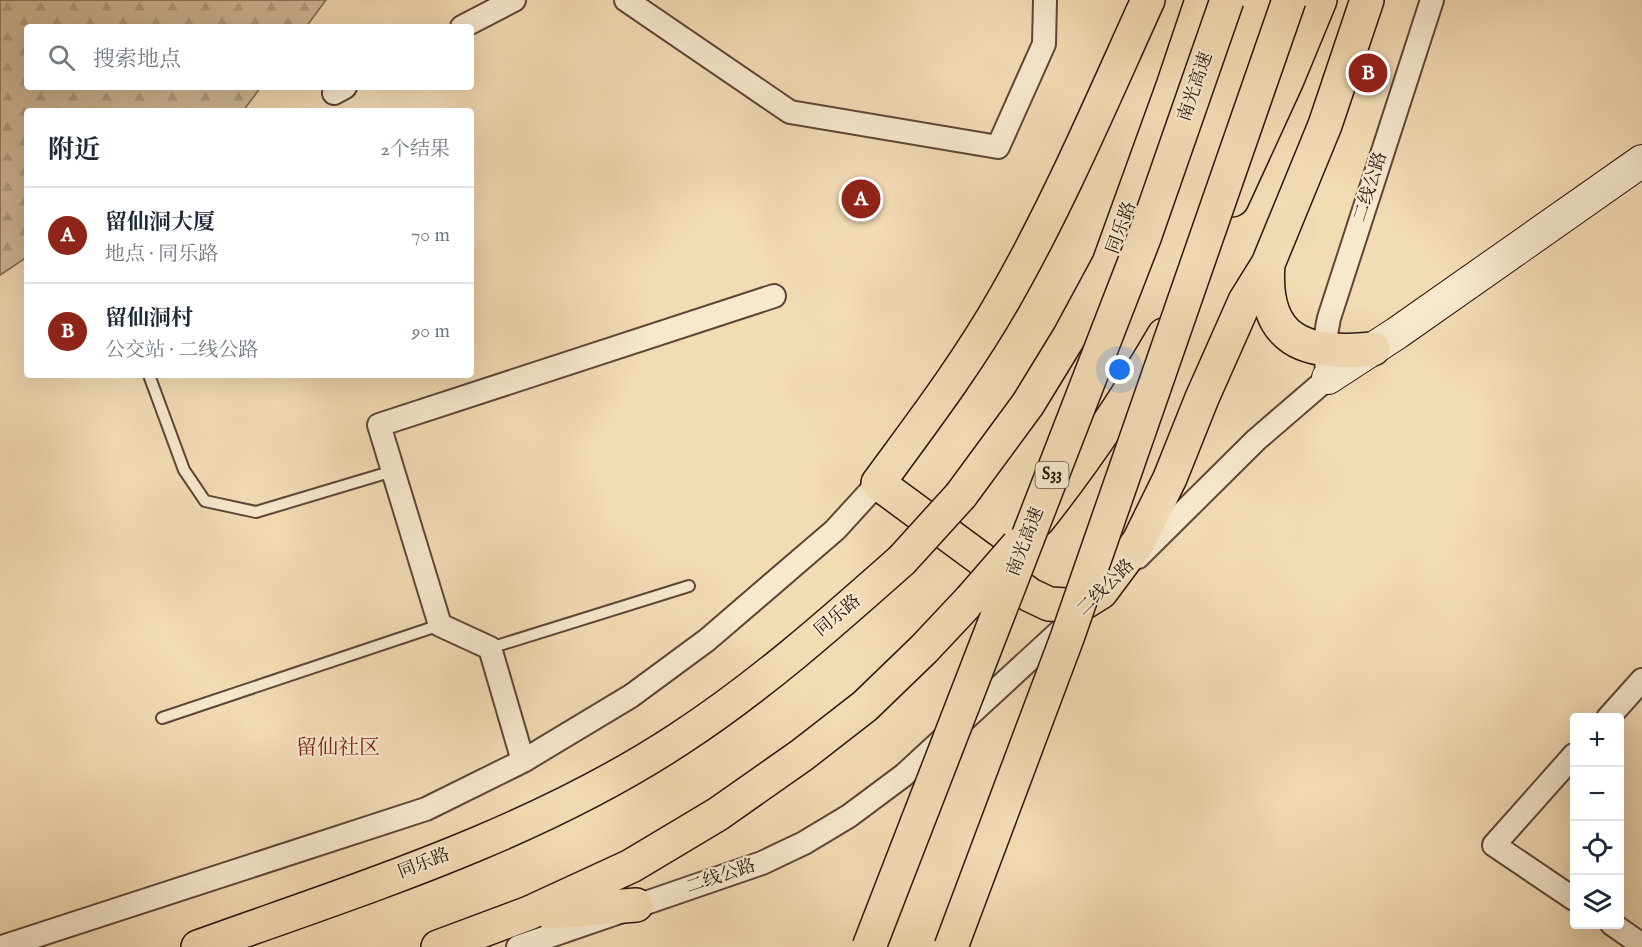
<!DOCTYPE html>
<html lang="zh">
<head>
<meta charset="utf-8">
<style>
  :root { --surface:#fff; --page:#f2f2f3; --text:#1f2937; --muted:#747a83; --line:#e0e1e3; --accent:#8f2418 }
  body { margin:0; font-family:"IM FELL English","Noto Serif SC",serif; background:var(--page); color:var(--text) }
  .controls { position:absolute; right:18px; bottom:18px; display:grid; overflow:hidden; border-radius:6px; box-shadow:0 6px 24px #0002 }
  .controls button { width:54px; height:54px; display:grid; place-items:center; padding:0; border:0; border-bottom:2px solid var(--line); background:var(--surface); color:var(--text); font:30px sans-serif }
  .you { position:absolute; left:1120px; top:370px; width:21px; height:21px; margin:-15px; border:4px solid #fff; border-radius:50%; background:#1a73e8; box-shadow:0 0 0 9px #1a73e833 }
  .badge { display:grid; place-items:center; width:39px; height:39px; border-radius:50%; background:var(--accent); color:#fff; font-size:20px; font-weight:700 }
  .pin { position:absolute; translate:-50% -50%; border:3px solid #fff; box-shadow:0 2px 6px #0006 }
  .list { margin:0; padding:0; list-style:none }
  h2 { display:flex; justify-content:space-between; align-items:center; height:78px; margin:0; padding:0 24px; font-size:26px }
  h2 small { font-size:20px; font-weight:400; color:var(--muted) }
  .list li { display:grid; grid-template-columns:39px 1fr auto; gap:18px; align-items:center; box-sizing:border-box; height:96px; padding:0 24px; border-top:2px solid var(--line) }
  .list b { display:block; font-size:22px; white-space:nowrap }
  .list p { margin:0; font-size:20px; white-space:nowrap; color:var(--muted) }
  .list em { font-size:20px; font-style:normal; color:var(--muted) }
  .icon { flex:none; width:33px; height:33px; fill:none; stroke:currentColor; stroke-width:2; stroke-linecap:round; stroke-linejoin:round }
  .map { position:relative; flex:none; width:1642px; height:947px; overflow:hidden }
  .search { position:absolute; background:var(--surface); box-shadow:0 6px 24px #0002; left:24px; top:24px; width:450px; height:66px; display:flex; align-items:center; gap:15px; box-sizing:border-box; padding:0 21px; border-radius:6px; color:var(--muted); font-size:22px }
  .panel { position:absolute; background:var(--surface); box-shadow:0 6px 24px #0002; left:24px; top:108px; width:450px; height:270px; border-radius:6px }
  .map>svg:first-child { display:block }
  .forest { fill:url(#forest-firs); stroke:#7e6752; stroke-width:1.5 }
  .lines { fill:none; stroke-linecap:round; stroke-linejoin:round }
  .lane-casing { stroke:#5e4637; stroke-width:14 }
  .street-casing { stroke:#5e4637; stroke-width:26 }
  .secondary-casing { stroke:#2c150d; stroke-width:34 }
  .primary-casing { stroke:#2c150d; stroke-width:36 }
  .lane { stroke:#f7e8ce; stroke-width:10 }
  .street { stroke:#f7e8ce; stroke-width:22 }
  .secondary { stroke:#f7e8ce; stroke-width:32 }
  .primary { stroke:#f3dbb4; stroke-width:33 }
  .primary-bridge-casing { stroke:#2c150d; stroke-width:36; stroke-linecap:butt }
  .highway-bridge-casing { stroke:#2c150d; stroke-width:36; stroke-linecap:butt }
  .primary-bridge { stroke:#f3dbb4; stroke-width:33 }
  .highway-bridge { stroke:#f3dbb4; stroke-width:33 }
  .labels { text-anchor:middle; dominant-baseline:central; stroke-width:4.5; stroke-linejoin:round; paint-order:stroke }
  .shield { fill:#f7e8ce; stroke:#695447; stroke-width:1.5 }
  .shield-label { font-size:16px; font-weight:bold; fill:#2c150d }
  .street-label { font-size:18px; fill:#2c150d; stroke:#f7e8ce }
  .quarter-label { font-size:21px; fill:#7a1f14; stroke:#f7e8ce }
</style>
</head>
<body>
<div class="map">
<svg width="1642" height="947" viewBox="0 0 1642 947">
  <defs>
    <pattern id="forest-firs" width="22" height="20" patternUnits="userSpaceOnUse" patternTransform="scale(1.5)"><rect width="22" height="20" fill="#d1b998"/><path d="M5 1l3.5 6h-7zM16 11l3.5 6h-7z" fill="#b49e82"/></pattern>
  </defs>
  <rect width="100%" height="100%" fill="#f3dbb4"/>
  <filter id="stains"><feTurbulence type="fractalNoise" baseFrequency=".00333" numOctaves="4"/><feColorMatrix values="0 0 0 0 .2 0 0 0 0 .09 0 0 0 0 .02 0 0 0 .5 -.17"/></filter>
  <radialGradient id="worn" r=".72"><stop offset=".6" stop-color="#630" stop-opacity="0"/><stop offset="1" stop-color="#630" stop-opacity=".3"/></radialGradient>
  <!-- forest -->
  <path class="forest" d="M0,0H326L306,27H27V87H261L243,111H27V257L0,275Z"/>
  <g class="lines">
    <defs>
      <path id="lane" d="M149,375L184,470L205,501L256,512L393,471
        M490,648L689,586
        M162,718L440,625"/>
      <path id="street" d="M626,0L790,112L998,147L1044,44L1045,0
        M462,27L514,0
        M334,93L345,87
        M1138,557L1256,440L1328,378C1325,356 1324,339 1329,318L1432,0
        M1608,718L1642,680
        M1574,755L1494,845L1574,899
        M523,761L490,648L440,625L379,425L774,296
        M1612,924L1642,945
        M2,947L426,809L523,761L631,696L707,640L835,530L878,483
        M518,947L762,863L804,843L849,816L904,775L1069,623"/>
      <path id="secondary" d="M1328,378L1397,333L1642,161"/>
      <path id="primary" d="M1148,0C1102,101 1059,203 1004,299C967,364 922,423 878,483L1030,595L1049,604L1068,605L1085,602L1101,592L1139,541L1170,478L1202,398L1245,301L1268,264L1325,125L1367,0
        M1232,200L1287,80L1320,0
        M1268,264C1262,341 1305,356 1373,349
        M961,495L1028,404L1069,337L1109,263L1173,86L1202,0
        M1038,520C1085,461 1126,400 1164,335
        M549,912L636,905
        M198,947C362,888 533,835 679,739C759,687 831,623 902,560
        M438,947L529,913L631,866L718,814L802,755L865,706L924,649L971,599"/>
    </defs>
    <!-- lane casing -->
    <use href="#lane" class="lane-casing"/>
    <!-- street casing -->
    <use href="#street" class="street-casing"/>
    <!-- secondary casing -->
    <use href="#secondary" class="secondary-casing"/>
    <!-- primary casing -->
    <use href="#primary" class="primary-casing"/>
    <!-- lane -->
    <use href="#lane" class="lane"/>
    <!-- street -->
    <use href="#street" class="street"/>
    <!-- secondary -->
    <use href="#secondary" class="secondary"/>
    <!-- primary -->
    <use href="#primary" class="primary"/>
    <defs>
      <path id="primary-bridge" d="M902,560L961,495
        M971,599L1018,545"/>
      <path id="highway-bridge" d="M869,947L1144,238L1227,0
        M951,947L1067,638L1289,0"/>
    </defs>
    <!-- primary-bridge casing -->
    <use href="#primary-bridge" class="primary-bridge-casing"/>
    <!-- highway-bridge casing -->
    <use href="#highway-bridge" class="highway-bridge-casing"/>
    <!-- primary-bridge -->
    <use href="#primary-bridge" class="primary-bridge"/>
    <!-- highway-bridge -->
    <use href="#highway-bridge" class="highway-bridge"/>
  </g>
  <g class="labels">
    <!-- shield labels -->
    <rect class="shield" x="1035.5" y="462" width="33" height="26" rx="4.5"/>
    <g class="shield-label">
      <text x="1052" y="475">S33</text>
    </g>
    <!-- street labels -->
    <g class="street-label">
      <text transform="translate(1196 87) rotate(-71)">南光高速</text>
      <text transform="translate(1371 187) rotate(-72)">二线公路</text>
      <text transform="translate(1122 228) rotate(-70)">同乐路</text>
      <text transform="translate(1026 542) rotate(-69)">南光高速</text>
      <text transform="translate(1106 588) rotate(-44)">二线公路</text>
      <text transform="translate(838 616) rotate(-40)">同乐路</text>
      <text transform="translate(424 864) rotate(-21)">同乐路</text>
      <text transform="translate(721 877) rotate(-19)">二线公路</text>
    </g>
    <!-- quarter labels -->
    <g class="quarter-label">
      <text x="338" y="748">留仙社区</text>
    </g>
  </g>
  <rect width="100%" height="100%" filter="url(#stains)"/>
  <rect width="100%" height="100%" fill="url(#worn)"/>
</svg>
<div class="controls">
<button>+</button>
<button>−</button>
<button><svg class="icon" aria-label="locate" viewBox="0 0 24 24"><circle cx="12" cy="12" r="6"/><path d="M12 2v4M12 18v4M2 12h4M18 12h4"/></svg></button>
<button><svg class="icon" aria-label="layers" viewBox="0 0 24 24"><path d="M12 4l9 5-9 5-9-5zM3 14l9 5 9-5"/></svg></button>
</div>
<div class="you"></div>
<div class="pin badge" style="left:861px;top:199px">A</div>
<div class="pin badge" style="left:1368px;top:73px">B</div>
<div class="search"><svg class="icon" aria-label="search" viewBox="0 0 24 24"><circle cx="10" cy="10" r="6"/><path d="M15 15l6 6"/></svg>搜索地点</div>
<section class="panel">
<h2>附近<small>2个结果</small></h2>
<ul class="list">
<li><span class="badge">A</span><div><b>留仙洞大厦</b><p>地点 · 同乐路</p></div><em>70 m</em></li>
<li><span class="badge">B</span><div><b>留仙洞村</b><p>公交站 · 二线公路</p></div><em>90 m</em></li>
</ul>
</section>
</div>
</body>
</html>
